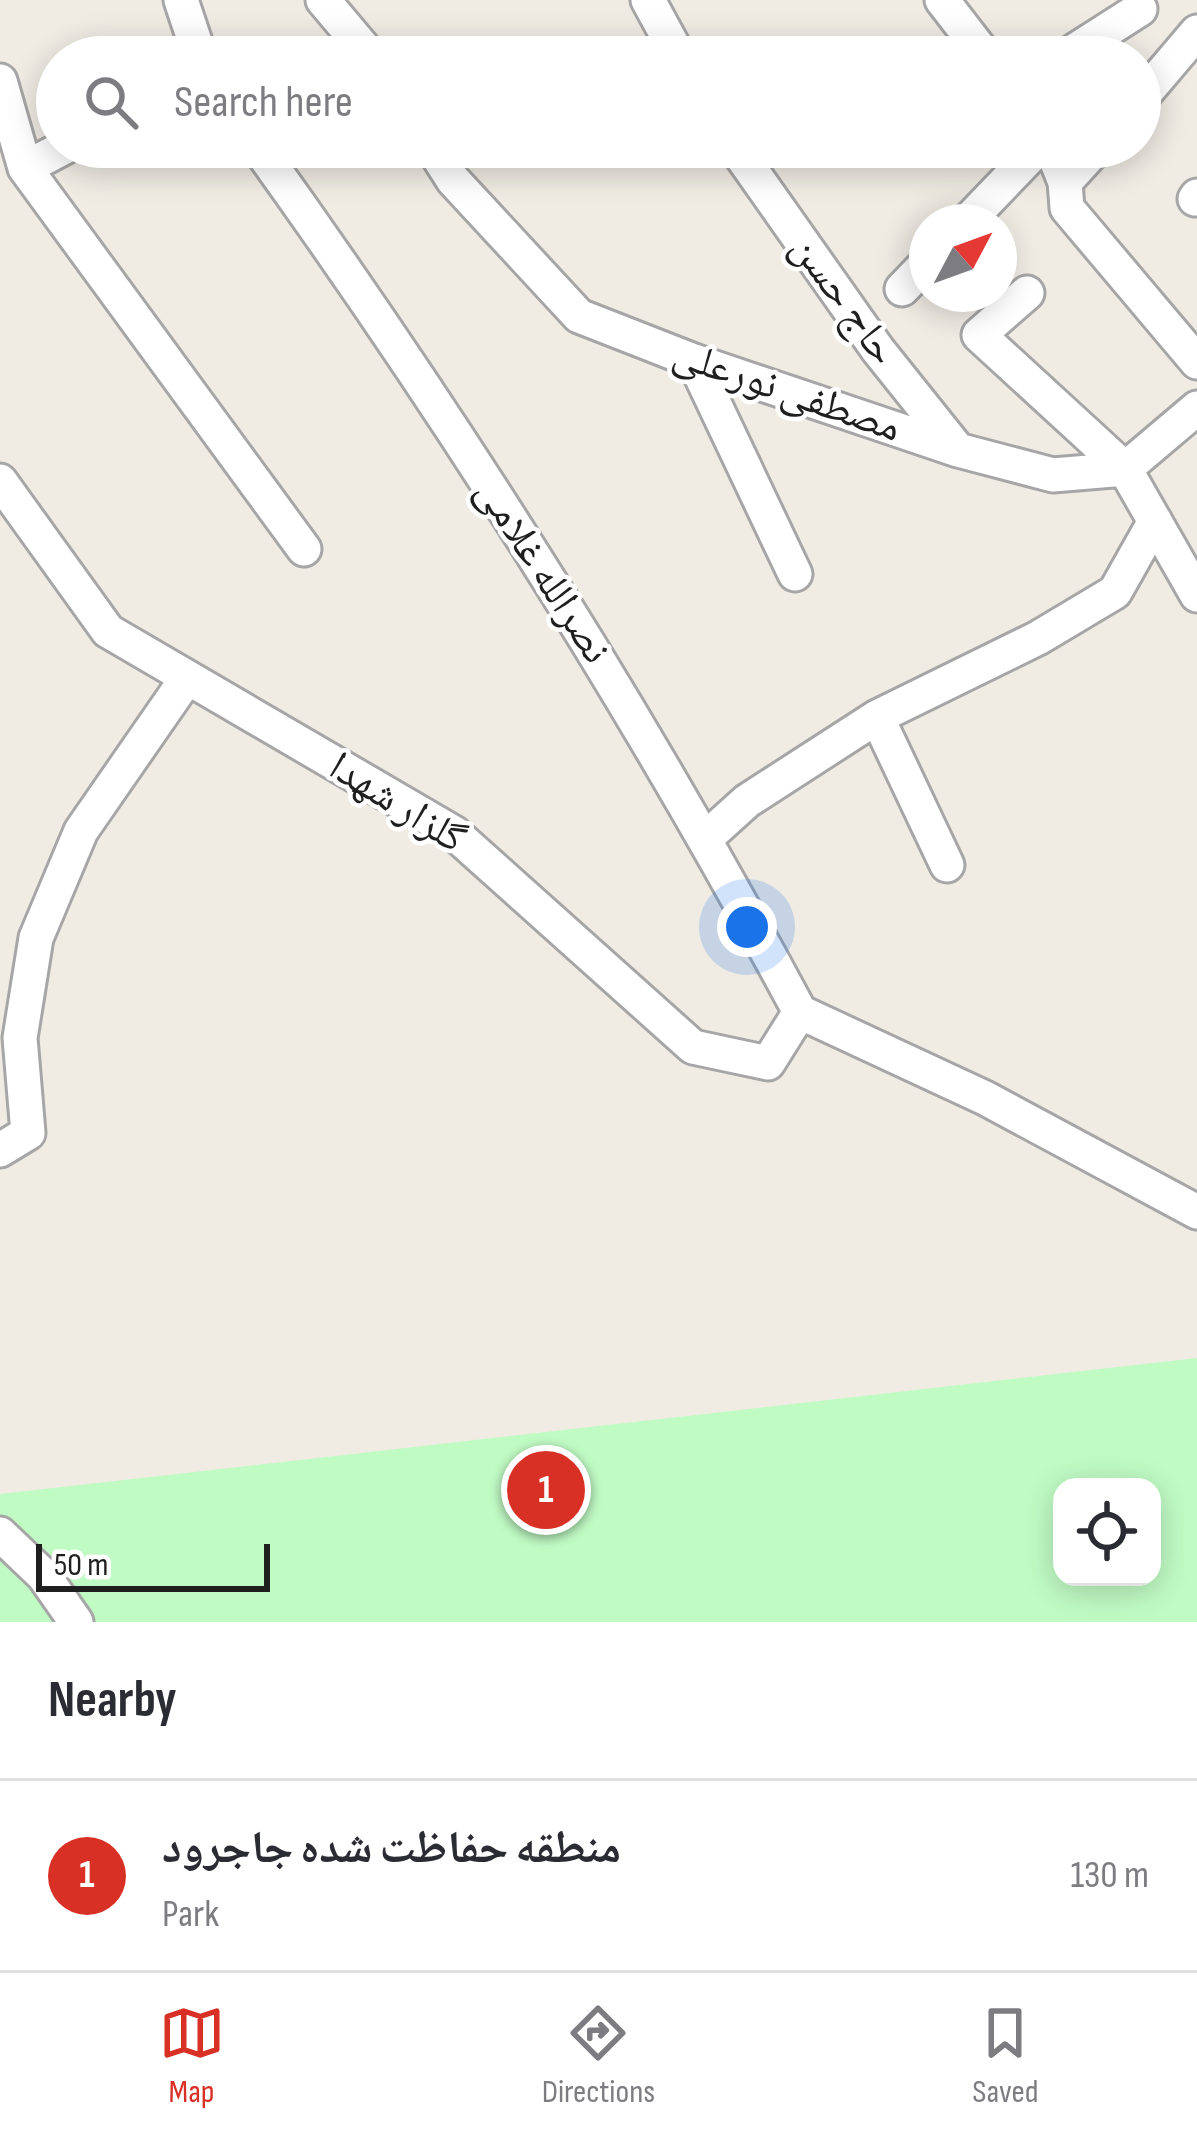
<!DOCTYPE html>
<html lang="en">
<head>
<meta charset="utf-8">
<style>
  :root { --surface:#fff; --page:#f2f2f3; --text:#2b2b33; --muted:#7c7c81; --line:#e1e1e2; --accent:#d93025 }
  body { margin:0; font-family:"Sofia Sans Condensed","Noto Naskh Arabic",sans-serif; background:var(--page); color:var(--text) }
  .controls { position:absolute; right:36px; bottom:36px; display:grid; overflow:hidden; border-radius:24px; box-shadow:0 6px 30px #0003 }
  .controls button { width:108px; height:108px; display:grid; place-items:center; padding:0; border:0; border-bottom:3px solid var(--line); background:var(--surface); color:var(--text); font:60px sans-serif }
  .compass { position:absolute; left:909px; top:204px; width:108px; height:108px; border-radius:50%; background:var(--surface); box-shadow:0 6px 30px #0003; rotate:49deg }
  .scale { position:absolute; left:36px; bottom:30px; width:234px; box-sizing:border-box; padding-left:12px; border:6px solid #1f1f1f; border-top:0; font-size:33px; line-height:42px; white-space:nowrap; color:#1f1f1f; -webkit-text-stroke:9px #fff; paint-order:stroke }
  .you { position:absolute; left:747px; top:927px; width:42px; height:42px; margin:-30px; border:9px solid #fff; border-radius:50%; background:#1a73e8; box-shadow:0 0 0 18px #1a73e833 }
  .badge { display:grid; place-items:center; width:78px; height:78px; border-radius:50%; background:var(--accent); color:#fff; font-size:39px; font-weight:700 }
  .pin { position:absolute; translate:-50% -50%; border:6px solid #fff; box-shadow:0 3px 12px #0006 }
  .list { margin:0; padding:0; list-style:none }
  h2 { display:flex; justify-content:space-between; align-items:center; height:156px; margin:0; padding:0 48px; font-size:51px }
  h2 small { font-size:39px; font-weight:400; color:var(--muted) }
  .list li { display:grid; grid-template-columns:78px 1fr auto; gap:36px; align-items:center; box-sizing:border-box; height:192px; padding:0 48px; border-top:3px solid var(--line) }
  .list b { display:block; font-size:45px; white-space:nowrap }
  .list p { margin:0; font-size:39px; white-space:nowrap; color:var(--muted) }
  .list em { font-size:39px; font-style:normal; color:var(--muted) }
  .icon { flex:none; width:66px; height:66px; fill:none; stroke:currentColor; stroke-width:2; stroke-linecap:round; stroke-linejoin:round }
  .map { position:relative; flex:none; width:1197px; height:1622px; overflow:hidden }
  .search { position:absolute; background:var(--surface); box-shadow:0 6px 30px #0003; left:36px; right:36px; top:36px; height:132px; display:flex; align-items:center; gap:30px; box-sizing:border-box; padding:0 42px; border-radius:66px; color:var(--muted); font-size:45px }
  .sheet { height:348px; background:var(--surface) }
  nav { display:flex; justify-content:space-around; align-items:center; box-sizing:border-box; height:168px; border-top:3px solid var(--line); background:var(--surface); font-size:33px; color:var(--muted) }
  nav a { display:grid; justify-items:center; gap:6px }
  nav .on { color:var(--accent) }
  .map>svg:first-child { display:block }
  .park { fill:#c0fbc4; fill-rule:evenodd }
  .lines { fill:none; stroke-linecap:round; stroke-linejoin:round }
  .minor-casing { stroke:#a6a6a6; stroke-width:39 }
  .minor { stroke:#fff; stroke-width:33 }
  .labels { text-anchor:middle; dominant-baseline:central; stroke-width:9; stroke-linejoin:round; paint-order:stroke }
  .street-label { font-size:42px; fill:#1f1f1f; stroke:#fff }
</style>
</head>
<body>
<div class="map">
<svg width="1197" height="1622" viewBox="0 0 1197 1622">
  <rect width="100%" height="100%" fill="#f0ece4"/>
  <!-- park -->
  <path class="park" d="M1197,1358V1622H0V1494ZM1062,1487H1152V1577H1062Z"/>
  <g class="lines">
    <defs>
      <path id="minor" d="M181,0L200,57
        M323,0L371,57
        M648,0L679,57
        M942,0L986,57
        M1065,57L1140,9
        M0,81L25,168L304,549
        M1140,99L1197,32
        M258,147C457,424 639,712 800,1012
        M432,147L453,180L579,316L694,361L958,450L1053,475L1125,469L1197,408
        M735,147L878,350L958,450
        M1051,147L1065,182L1067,208L1197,362
        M25,168L65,147
        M1065,182L1097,147
        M1195,199L1197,196
        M967,222L1039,147
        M902,289L927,263
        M1027,293L979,335L1125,469L1197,595
        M694,361L795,574
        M0,481L108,631L454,833L693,1047L768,1063L800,1012
        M877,717L947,865
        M706,838L747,801L877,717L1038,638L1115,592L1155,521
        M800,1012L985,1098L1197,1212
        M0,1150L28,1133L20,1038L36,938L81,831L187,678
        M0,1534L44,1576L76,1622"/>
    </defs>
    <!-- minor casing -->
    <use href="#minor" class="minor-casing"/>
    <!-- minor -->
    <use href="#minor" class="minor"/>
  </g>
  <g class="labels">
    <!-- street labels -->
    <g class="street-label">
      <text transform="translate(844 300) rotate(54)">حاج حسن</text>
      <text transform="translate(787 391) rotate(19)">مصطفی نورعلی</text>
      <text transform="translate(543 571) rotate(57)">نصرالله غلامی</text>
      <text transform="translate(397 803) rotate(32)">گلزار شهدا</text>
    </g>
  </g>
</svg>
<div class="controls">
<button><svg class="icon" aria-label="locate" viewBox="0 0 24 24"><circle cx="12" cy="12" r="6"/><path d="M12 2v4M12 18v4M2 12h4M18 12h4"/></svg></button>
</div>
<svg class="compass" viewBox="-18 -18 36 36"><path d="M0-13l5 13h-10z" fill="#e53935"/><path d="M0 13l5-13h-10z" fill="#7c7c81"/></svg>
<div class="scale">50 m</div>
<div class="you"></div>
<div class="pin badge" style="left:546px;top:1490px">1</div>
<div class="search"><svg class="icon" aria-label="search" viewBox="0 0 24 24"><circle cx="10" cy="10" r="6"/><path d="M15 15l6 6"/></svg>Search here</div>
</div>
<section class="sheet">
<h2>Nearby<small></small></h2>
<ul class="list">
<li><span class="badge">1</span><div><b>منطقه حفاظت شده جاجرود</b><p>Park</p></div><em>130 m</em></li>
</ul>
</section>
<nav>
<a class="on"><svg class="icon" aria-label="map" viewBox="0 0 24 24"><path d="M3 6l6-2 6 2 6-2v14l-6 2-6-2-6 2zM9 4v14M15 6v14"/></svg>Map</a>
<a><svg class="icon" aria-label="directions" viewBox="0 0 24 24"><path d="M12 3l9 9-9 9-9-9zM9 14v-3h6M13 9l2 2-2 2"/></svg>Directions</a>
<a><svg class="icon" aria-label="saved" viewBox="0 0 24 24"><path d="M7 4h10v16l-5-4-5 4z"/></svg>Saved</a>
</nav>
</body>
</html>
